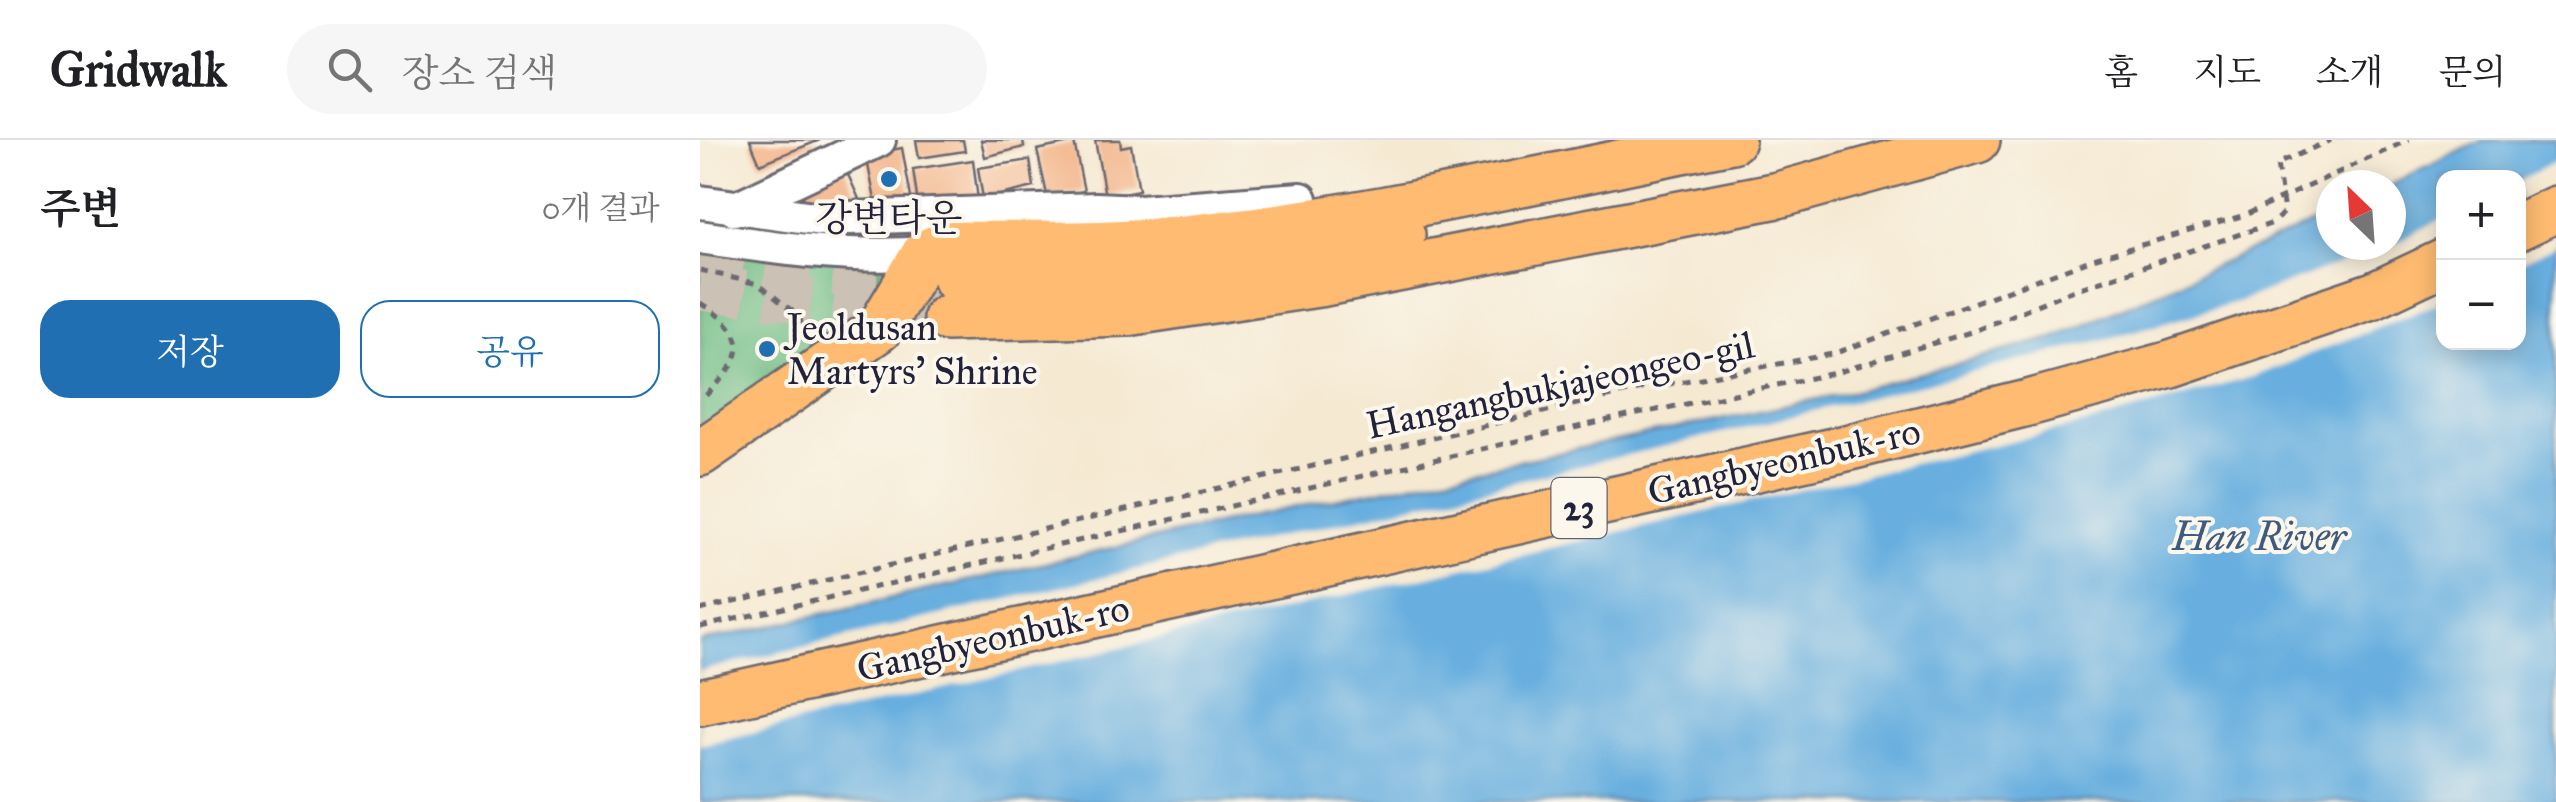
<!DOCTYPE html>
<html lang="ko">
<head>
<meta charset="utf-8">
<style>
  :root { --surface:#fff; --page:#f6f6f6; --text:#202124; --muted:#757577; --line:#e0e0e0; --accent:#1f6fb2 }
  body { margin:0; font-family:"IM FELL Great Primer","Noto Serif KR",serif; background:var(--page); color:var(--text) }
  .controls { position:absolute; right:30px; top:30px; display:grid; overflow:hidden; border-radius:20px; box-shadow:0 5px 25px #0003 }
  .controls button { width:90px; height:90px; display:grid; place-items:center; padding:0; border:0; border-bottom:2px solid var(--line); background:var(--surface); color:var(--text); font:50px sans-serif }
  .compass { position:absolute; left:1616px; top:30px; width:90px; height:90px; border-radius:50%; background:var(--surface); box-shadow:0 5px 25px #0003; rotate:335deg }
  .list { margin:0; padding:0; list-style:none }
  h2 { display:flex; justify-content:space-between; align-items:center; height:130px; margin:0; padding:0 40px; font-size:42px }
  h2 small { font-size:32px; font-weight:400; color:var(--muted) }
  .actions { display:flex; gap:20px; padding:30px 40px }
  .actions a { flex:1; padding:22px 0; border:2px solid var(--accent); border-radius:30px; text-align:center; font-size:35px; color:var(--accent) }
  .actions .main { background:var(--accent); color:#fff }
  .icon { flex:none; width:55px; height:55px; fill:none; stroke:currentColor; stroke-width:2; stroke-linecap:round; stroke-linejoin:round }
  .map { position:relative; flex:none; width:1856px; height:662px; overflow:hidden }
  header { display:flex; align-items:center; gap:60px; box-sizing:border-box; height:140px; padding:0 50px; background:var(--surface); border-bottom:2px solid var(--line) }
  header strong { font-size:48px }
  nav { display:flex; gap:55px; margin-inline-start:auto; font-size:35px }
  .search { width:700px; height:90px; background:var(--page); display:flex; align-items:center; gap:25px; box-sizing:border-box; padding:0 35px; border-radius:55px; color:var(--muted); font-size:38px }
  main { display:flex }
  aside { flex:1; background:var(--surface) }
  .map>svg:first-child { display:block }
  .forest { fill:#6fbc84; stroke:#486f60; stroke-width:2.5 }
  .water { fill:#68afdf; stroke:#45688d; stroke-width:2.5; fill-rule:evenodd }
  .pier { fill:#f5e9d2 }
  .building { fill:#f3b287 }
  .lines { fill:none; stroke-linecap:round; stroke-linejoin:round }
  .highway-tunnel { stroke:#cbc1b4; stroke-width:45; stroke-dasharray:45 22; stroke-linecap:butt }
  .minor-casing { stroke:#6c6870; stroke-width:38 }
  .highway-casing { stroke:#6c6870; stroke-width:50 }
  .path { stroke:#6c6870; stroke-width:5; stroke-dasharray:8 8; stroke-linecap:butt }
  .minor { stroke:#fff; stroke-width:32 }
  .highway { stroke:#febb71; stroke-width:45 }
  .poi-dot { fill:#1f6fb2; stroke:#fbf7ec; stroke-width:4 }
  .labels { text-anchor:middle; dominant-baseline:central; stroke-width:8; stroke-linejoin:round; paint-order:stroke }
  .shield { fill:#fbf7ec; stroke:#636270; stroke-width:2.5 }
  .shield-label { font-size:35px; font-weight:bold; fill:#22223b }
  .poi-label { font-size:38px; fill:#22223b; stroke:#fbf7ec }
  .street-label { font-size:38px; fill:#22223b; stroke:#fbf7ec }
  .water-label { font-size:40px; font-style:italic; fill:#3e5a7d; stroke:#fbf7ec }
</style>
</head>
<body>
<header>
<strong>Gridwalk</strong>
<div class="search"><svg class="icon" aria-label="search" viewBox="0 0 24 24"><circle cx="10" cy="10" r="6"/><path d="M15 15l6 6"/></svg>장소 검색</div>
<nav><a>홈</a><a>지도</a><a>소개</a><a>문의</a></nav>
</header>
<main>
<aside>
<h2>주변<small>0개 결과</small></h2>
<ul class="list">
</ul>
<div class="actions"><a class="main">저장</a><a>공유</a></div>
</aside>
<div class="map">
<svg width="1856" height="662" viewBox="0 0 1856 662">
  <rect width="100%" height="100%" fill="#fbf7ec"/>
  <filter id="ink" filterUnits="userSpaceOnUse"><feTurbulence type="fractalNoise" baseFrequency=".01" numOctaves="2"/><feDisplacementMap in="SourceGraphic" scale="20" xChannelSelector="R" yChannelSelector="G"/><feConvolveMatrix kernelMatrix="1 2 1 2 8 2 1 2 1" color-interpolation-filters="sRGB"/></filter>
  <filter id="wash" filterUnits="userSpaceOnUse"><feTurbulence type="fractalNoise" baseFrequency=".0048" numOctaves="4" result="noise"/><feDisplacementMap in="SourceGraphic" scale="40" xChannelSelector="R" yChannelSelector="G"/><feGaussianBlur stdDeviation="2.25" result="paint"/><feColorMatrix in="noise" values="0 0 0 0 0 0 0 0 0 0 0 0 0 0 0 0 0 1.4 0 .05"/><feComposite in="paint" operator="in"/></filter>
  <g filter="url(#wash)">
    <rect width="100%" height="100%" fill="#f5e9d2"/>
    <!-- forest -->
    <path class="forest" d="M0,73L124,94L232,93L184,121L177,151L163,183L0,298Z"/>
    <!-- water -->
    <path class="water" d="M1783,0H1856V662H0V502L539,379L1156,251L1356,197L1631,75V105H1691V45ZM1744,38H1818V202H1744Z"/>
    <!-- pier -->
    <path class="pier" d="M1856,22V106L1818,124L1819,41Z
      M1743,78V161L1555,236L1393,282L0,605V531L1043,288L1389,204L1543,160L1691,105Z"/>
    <g id="blocks">
      <!-- building -->
      <path class="building" d="M50,0H120L60,24Z
        M216,0H263L265,11L219,18Z
        M281,0H323L324,7L285,17Z
        M395,0H420L421,7L431,5L439,50L405,56Z
        M374,2L384,51L348,59L337,10Z
        M202,8L212,63L177,70L166,15Z
        M273,20L278,60L218,65L213,29Z
        M330,20L334,47L283,59L278,28Z
        M145,28L159,59L140,68L137,61L122,68L118,60L106,65L99,49Z"/>
    </g>
  </g>
  <g filter="url(#ink)">
    <use href="#blocks" fill-opacity="0" stroke="#6c6870" stroke-width="2.5"/>
    <g class="lines">
      <!-- highway-tunnel -->
      <path class="highway-tunnel" d="M0,115L75,130L244,139
        M0,148L246,178"/>
      <defs>
        <path id="minor" d="M0,62L121,79L396,69L440,71L601,59
          M34,69L179,0
          M0,97C76,108 149,119 225,113"/>
        <path id="highway" d="M1818,87L1856,69
          M256,140L335,142L553,125L702,95
          M246,178L427,173L625,143L1078,55L1277,0
          M0,313L179,189L225,113L243,104C316,104 390,106 463,100C654,83 844,37 1032,0
          M0,562L1138,310L1328,263L1471,224L1674,155L1744,122"/>
      </defs>
      <!-- minor casing -->
      <use href="#minor" class="minor-casing"/>
      <!-- highway casing -->
      <use href="#highway" class="highway-casing"/>
      <!-- path -->
      <path class="path" d="M0,130L58,144L100,177L103,198
        M0,163C59,199 41,222 0,261
        M0,470L941,249L1133,214L1393,119L1545,75L1709,0
        M0,487L909,280L1135,233L1274,191L1365,153L1573,83L1584,72L1577,24L1631,0"/>
      <!-- minor -->
      <use href="#minor" class="minor"/>
      <!-- highway -->
      <use href="#highway" class="highway"/>
    </g>
  </g>
  <!-- markers -->
  <g class="poi-dot">
    <circle cx="189" cy="39" r="10"/>
    <circle cx="67" cy="209" r="10"/>
  </g>
  <g class="labels">
    <!-- shield labels -->
    <rect class="shield" x="851.5" y="338" width="55" height="60" rx="8"/>
    <g class="shield-label">
      <text x="879" y="368">23</text>
    </g>
    <!-- poi labels -->
    <g class="poi-label">
      <text x="189" y="78">강변타운</text>
      <text x="87" y="187" text-anchor="start">Jeoldusan<tspan x="87" dy="44">Martyrs' Shrine</tspan></text>
    </g>
    <!-- street labels -->
    <g class="street-label">
      <text transform="translate(860 245) rotate(-12)">Hangangbukjajeongeo-gil</text>
      <text transform="translate(1084 321) rotate(-13)">Gangbyeonbuk-ro</text>
      <text transform="translate(293 498) rotate(-13)">Gangbyeonbuk-ro</text>
    </g>
    <!-- water labels -->
    <g class="water-label">
      <text x="1559" y="396">Han River</text>
    </g>
  </g>
</svg>
<div class="controls">
<button>+</button>
<button>−</button>
</div>
<svg class="compass" viewBox="-18 -18 36 36"><path d="M0-13l5 13h-10z" fill="#e53935"/><path d="M0 13l5-13h-10z" fill="#757577"/></svg>
</div>
</main>
</body>
</html>
